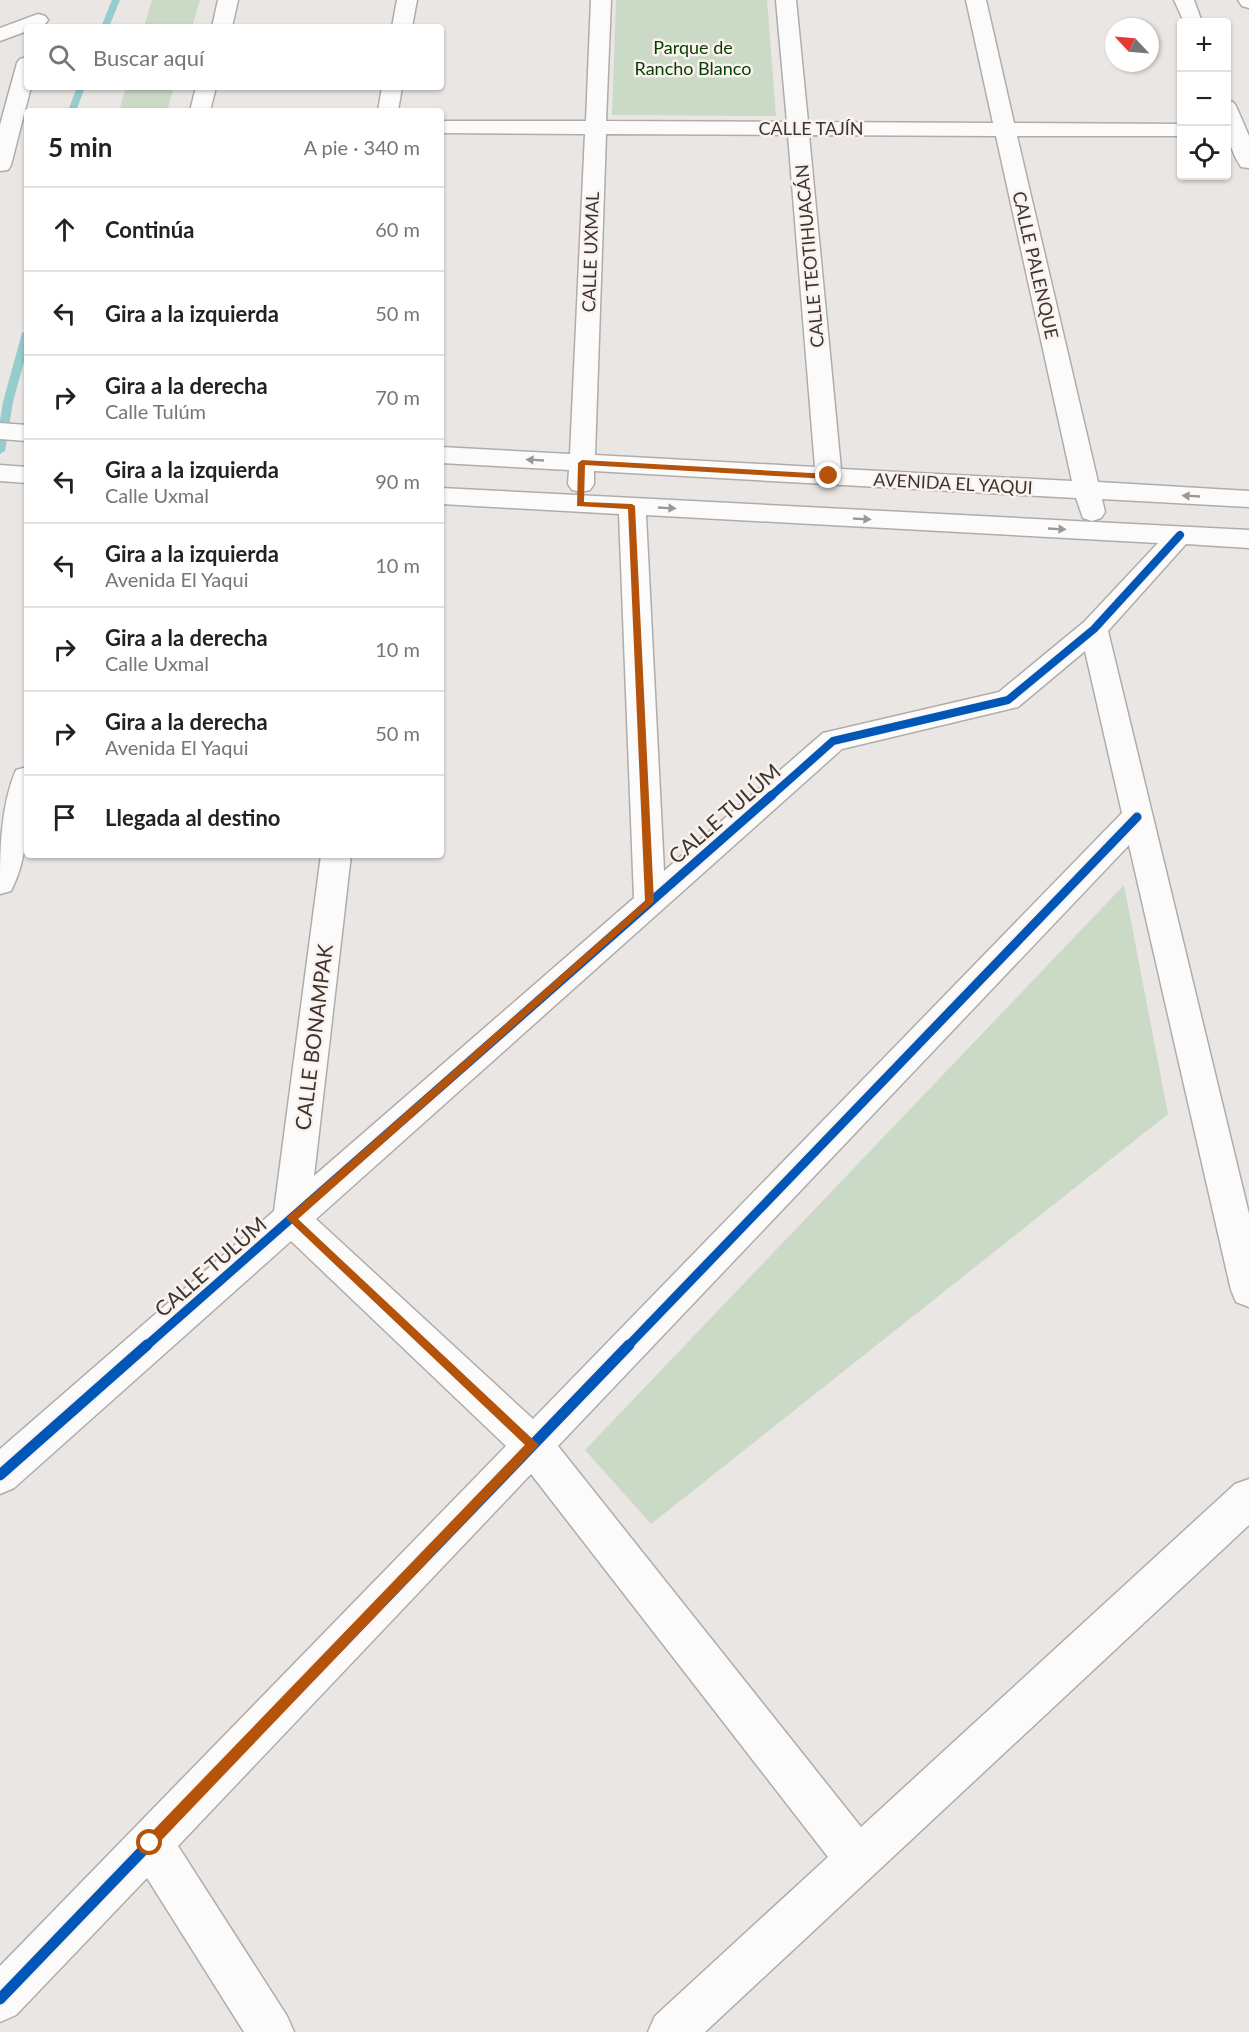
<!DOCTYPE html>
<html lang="es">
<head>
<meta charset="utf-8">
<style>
  :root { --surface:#fff; --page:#f2f2f2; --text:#222; --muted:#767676; --line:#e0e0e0 }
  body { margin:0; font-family:Lato,sans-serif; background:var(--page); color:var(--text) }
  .controls { position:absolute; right:18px; top:18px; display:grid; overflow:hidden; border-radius:6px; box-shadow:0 2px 4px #0004 }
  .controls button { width:54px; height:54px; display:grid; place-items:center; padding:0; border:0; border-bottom:2px solid var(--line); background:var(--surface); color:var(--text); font:30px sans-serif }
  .compass { position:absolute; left:1105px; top:18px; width:54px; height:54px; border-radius:50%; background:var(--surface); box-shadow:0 2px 4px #0004; rotate:296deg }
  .stop { position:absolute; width:18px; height:18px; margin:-14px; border:4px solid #b45309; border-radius:50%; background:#fff }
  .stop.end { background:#b45309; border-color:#fff; box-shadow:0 2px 6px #0008 }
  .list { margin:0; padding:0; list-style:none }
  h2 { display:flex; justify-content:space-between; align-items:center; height:78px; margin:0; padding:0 24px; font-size:26px }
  h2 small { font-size:20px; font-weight:400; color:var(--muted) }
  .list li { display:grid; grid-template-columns:39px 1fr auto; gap:18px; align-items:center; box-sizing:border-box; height:84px; padding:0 24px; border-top:2px solid var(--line) }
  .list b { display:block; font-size:22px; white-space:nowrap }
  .list p { margin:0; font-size:20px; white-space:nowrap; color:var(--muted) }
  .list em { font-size:20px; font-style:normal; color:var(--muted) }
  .icon { flex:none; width:33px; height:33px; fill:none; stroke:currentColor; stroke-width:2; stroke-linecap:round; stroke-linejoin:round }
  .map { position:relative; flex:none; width:1249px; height:2032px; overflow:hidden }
  .search { position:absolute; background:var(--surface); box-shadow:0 2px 4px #0004; left:24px; top:24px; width:420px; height:66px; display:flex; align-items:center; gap:15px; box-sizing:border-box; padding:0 21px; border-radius:6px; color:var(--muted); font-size:22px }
  .panel { position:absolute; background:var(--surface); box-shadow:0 2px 4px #0004; left:24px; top:108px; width:420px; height:750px; border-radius:6px }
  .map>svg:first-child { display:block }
  .green { fill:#cbd9c7 }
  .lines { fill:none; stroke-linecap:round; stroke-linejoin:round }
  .stream { fill:#95ccce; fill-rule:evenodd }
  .street-casing { stroke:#b0acaa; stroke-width:3 }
  .secondary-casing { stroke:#b0acaa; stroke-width:3 }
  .street { fill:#fcfbfb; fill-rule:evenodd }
  .secondary { fill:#fcfbfb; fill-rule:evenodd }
  .cycleway-far2-casing { stroke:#fcf2ed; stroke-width:10 }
  .cycleway-far1-casing { stroke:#fcf2ed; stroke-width:13 }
  .cycleway-casing { stroke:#fcf2ed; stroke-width:15 }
  .cycleway-far2 { stroke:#0057b8; stroke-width:8 }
  .cycleway-far1 { stroke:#0057b8; stroke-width:9 }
  .cycleway { stroke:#0057b8; stroke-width:11 }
  .oneway { fill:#9b9898 }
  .route { fill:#b45309 }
  .labels { text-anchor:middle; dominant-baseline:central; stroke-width:5; stroke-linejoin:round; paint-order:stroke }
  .far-park-label { font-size:18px; fill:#003f01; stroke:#fcf2ed }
  .far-street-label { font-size:18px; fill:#3a3634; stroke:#fcf2ed }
  .street-label { font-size:21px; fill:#3a3634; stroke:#fcf2ed }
</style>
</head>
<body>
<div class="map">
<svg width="1249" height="2032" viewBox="0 0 1249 2032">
  <rect width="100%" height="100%" fill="#eae6e4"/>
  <!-- green -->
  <path class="green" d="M152,0H200L192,27H144Z
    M616,0H767L776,116L612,115Z
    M126,87H174L167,111H119Z
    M1124,885L1168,1114L651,1524L585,1450Z"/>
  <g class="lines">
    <!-- stream -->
    <path class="stream" d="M112,0H120L109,27H101Z
      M77,87H85L76,111H68Z
      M27,330V351L13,402L5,451L0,454V420L3,402L22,333Z"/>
    <defs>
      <path id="street" d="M218,0H238L232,27H212Z
        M397,0H417L412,27H392Z
        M591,0H611L606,121L787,122L776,0H796L808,122L993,123L966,0H986L1014,123L1182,124V136H1017L1098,482L1249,491V507L1102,499L1105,512L1101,518L1092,521L1083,518L1076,498L594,471V484L590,490L581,492L572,490L568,484L569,470L441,463V447L570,454L585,134L441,133V121H586ZM606,134L788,135L815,467L595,455ZM809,135L996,136L1072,481L841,469Z
        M1174,0H1194L1202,22H1184Z
        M38,14L45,16L48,20L45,24L27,27V31L0,41V28Z
        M27,57V87H31L11,165L8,170L0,171V125L17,63L20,59Z
        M196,87H216L210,111H190Z
        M382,87H402L398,111H378Z
        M1226,100L1233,102L1236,106L1249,136V168L1241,167C1227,146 1226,124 1226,100Z
        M0,423L27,425V441L0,439Z
        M0,465L27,467V483L0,481Z
        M441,488L1249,530V548L1186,544L1108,631L1249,1214V1307L1236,1302L1231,1290L1129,845L558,1446L861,1827L1235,1484L1249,1479V1525L705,2032H648L655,2016L828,1857L531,1474L178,1846L287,2016L294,2032H244L147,1878L16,2015L0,2022V1966L506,1446L291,1241L14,1488L0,1494V1449L274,1211L321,855H351L314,1176L634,898L619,514L441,504ZM646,515L1158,543L1084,622L999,692L823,733L664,871ZM1085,651L1122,813L533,1419L316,1219L842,749L1018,707Z
        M27,767C27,808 31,853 11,891L0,894C0,853 0,807 16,770Z"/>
      <path id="secondary" d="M1238,0H1249V8L1242,6Z"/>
    </defs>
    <!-- street casing -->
    <use href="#street" class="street-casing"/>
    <!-- secondary casing -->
    <use href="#secondary" class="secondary-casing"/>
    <!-- street -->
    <use href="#street" class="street"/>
    <!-- secondary -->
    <use href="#secondary" class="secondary"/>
    <defs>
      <path id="cycleway-far2" d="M770,797L833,741L1008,700L1094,629L1180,535"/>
      <path id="cycleway-far1" d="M145,1347L772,795
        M627,1347L1137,817"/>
      <path id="cycleway" d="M0,1475L147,1345
        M0,1999L629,1345"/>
    </defs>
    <!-- cycleway-far2 casing -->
    <use href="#cycleway-far2" class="cycleway-far2-casing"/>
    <!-- cycleway-far1 casing -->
    <use href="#cycleway-far1" class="cycleway-far1-casing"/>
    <!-- cycleway casing -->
    <use href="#cycleway" class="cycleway-casing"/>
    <!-- cycleway-far2 -->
    <use href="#cycleway-far2" class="cycleway-far2"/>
    <!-- cycleway-far1 -->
    <use href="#cycleway-far1" class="cycleway-far1"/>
    <!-- cycleway -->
    <use href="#cycleway" class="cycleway"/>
  </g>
  <!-- one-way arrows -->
  <defs><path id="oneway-solid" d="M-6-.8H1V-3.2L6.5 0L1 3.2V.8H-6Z" transform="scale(1.5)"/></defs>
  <g class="oneway">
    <use href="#oneway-solid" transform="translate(535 460) rotate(-177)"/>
    <use href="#oneway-solid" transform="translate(1191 496) rotate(-177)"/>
    <use href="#oneway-solid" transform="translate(667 508) rotate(3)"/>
    <use href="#oneway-solid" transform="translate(862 519) rotate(3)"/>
    <use href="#oneway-solid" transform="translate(1057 529) rotate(3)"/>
  </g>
  <!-- route -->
  <path class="route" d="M582,460L829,474L833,476L829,479L585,465L584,502L632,504L635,506L654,902L298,1219L539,1445L154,1848L150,1850L145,1848L143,1843L145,1839L525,1445L286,1218L645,901L628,509L577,506L578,463Z"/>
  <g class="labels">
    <!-- far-park labels -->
    <g class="far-park-label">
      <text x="693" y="47">Parque de<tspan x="693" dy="21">Rancho Blanco</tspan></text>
    </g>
    <!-- far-street labels -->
    <g class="far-street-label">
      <text x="811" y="128">CALLE TAJÍN</text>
      <text transform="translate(590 252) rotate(-88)">CALLE UXMAL</text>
      <text transform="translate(809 256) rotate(-95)">CALLE TEOTIHUACÁN</text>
      <text transform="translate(1036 265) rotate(77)">CALLE PALENQUE</text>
      <text transform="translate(953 483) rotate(3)">AVENIDA EL YAQUI</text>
    </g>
    <!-- street labels -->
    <g class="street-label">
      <text transform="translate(724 813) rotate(-41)">CALLE TULÚM</text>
      <text transform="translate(313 1037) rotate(-83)">CALLE BONAMPAK</text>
      <text transform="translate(210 1266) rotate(-41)">CALLE TULÚM</text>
    </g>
  </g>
</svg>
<div class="controls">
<button>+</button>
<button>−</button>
<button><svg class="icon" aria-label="locate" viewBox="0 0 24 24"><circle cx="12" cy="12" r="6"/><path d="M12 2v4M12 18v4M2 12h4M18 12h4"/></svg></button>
</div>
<svg class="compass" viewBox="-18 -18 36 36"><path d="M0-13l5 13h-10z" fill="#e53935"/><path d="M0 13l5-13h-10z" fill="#767676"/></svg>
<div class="stop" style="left:150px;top:1843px"></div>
<div class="stop end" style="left:829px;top:476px"></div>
<div class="search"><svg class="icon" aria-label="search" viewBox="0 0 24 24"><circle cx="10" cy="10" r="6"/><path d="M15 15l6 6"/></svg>Buscar aquí</div>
<section class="panel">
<h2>5 min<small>A pie · 340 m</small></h2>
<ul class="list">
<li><svg class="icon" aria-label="ahead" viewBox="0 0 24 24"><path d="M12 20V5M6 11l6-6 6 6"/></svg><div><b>Continúa</b></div><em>60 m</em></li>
<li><svg class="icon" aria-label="left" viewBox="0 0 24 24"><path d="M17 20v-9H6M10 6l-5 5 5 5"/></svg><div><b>Gira a la izquierda</b></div><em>50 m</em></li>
<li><svg class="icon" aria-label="right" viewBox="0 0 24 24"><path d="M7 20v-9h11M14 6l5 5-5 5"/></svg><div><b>Gira a la derecha</b><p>Calle Tulúm</p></div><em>70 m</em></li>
<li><svg class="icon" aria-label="left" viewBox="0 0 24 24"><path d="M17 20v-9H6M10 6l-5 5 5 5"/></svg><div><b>Gira a la izquierda</b><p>Calle Uxmal</p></div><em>90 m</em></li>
<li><svg class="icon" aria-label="left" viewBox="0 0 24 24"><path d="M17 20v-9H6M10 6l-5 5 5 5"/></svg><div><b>Gira a la izquierda</b><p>Avenida El Yaqui</p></div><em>10 m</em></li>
<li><svg class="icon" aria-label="right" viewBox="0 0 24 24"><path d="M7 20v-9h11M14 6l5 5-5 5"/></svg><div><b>Gira a la derecha</b><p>Calle Uxmal</p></div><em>10 m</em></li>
<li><svg class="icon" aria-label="right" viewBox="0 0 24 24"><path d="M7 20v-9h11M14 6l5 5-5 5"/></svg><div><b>Gira a la derecha</b><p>Avenida El Yaqui</p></div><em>50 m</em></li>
<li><svg class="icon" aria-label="arrive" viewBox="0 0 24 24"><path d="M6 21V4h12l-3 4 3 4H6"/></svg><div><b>Llegada al destino</b></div></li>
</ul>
</section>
</div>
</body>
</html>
